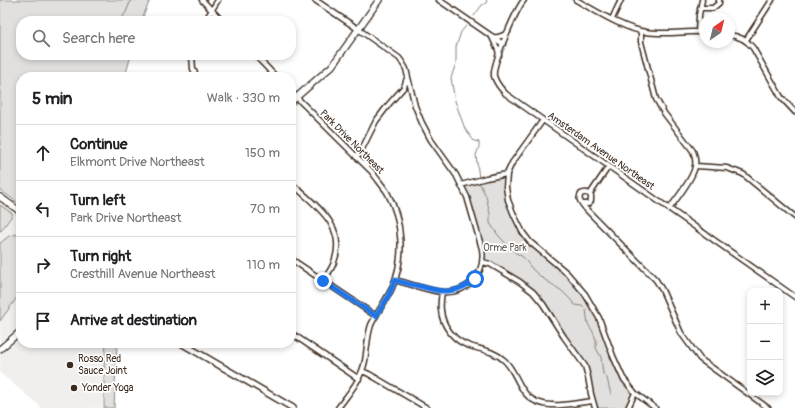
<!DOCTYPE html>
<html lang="en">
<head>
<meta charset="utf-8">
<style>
  :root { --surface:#fff; --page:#f2f2f2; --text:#202124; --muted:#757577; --line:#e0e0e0 }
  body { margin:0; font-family:Pangolin,sans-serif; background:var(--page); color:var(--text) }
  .controls { position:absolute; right:12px; bottom:12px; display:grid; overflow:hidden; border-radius:8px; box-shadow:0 2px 6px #0003 }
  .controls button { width:36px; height:36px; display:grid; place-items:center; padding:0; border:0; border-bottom:1px solid var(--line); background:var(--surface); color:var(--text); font:20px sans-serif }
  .compass { position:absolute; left:699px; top:12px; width:36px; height:36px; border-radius:50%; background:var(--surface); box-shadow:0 2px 6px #0003; rotate:35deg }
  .stop { position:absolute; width:12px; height:12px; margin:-9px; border:3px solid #1a73e8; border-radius:50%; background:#fff }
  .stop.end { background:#1a73e8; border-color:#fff; box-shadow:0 1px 4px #0008 }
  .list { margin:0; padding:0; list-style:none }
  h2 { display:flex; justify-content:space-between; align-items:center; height:52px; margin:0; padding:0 16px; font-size:17px }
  h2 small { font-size:13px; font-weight:400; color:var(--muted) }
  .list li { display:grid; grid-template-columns:26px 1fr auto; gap:12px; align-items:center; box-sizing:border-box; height:56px; padding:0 16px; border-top:1px solid var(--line) }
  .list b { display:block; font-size:15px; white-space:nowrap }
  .list p { margin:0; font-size:13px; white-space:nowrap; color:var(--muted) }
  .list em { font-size:13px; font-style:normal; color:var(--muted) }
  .icon { flex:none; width:22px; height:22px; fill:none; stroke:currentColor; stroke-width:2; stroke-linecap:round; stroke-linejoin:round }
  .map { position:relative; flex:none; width:795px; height:408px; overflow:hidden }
  .search { position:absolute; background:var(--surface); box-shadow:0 2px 6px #0003; left:16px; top:16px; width:280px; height:44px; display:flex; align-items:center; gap:10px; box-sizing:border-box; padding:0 14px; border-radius:16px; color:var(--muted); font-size:15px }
  .panel { position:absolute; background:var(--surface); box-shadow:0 2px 6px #0003; left:16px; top:72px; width:280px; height:276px; border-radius:16px }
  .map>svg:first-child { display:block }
  .built { fill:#f1efee }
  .green { fill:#e2e0de; stroke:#8e857e }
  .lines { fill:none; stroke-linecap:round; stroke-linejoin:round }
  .stream { stroke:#887e77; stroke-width:1 }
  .minor-casing { stroke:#3b2a1e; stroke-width:7 }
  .tertiary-casing { stroke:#3b2a1e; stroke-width:8 }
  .secondary-casing { stroke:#3b2a1e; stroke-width:8 }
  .minor { stroke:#fff; stroke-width:4 }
  .tertiary { stroke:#fff; stroke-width:5 }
  .secondary { stroke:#fff; stroke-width:5.5 }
  .route { stroke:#1a73e8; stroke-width:5 }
  .poi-dot { fill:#3b2a1e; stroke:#fff; stroke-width:1.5 }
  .labels { text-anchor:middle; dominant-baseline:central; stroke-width:3.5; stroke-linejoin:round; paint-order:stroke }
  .street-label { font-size:10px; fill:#3b2a1e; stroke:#fff }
  .park-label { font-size:10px; fill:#65584e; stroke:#fff }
  .poi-label { font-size:10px; fill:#3b2a1e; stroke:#fff; text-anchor:start }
</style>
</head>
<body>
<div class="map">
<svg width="795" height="408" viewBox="0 0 795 408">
  <rect width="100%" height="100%" fill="#fff"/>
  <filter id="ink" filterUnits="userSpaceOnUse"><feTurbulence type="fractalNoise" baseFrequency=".025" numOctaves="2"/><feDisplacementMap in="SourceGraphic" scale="8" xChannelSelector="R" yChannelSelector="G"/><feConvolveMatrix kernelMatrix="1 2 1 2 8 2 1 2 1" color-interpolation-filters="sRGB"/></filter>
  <g filter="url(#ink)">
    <!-- built -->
    <path class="built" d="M0,200L21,215V325L0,342Z
      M21,338V343H105L102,408H40V406L0,373V354Z"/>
    <!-- green -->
    <path class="green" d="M0,0H150L141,21H21V55H131L125,77H21V205L0,190Z
      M506,175L505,196L516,226L539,251L576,284L597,317L618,375L632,393L629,405L626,408H594L589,376L537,299L514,279L486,265L461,186Z
      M0,205L13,214L1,231H0Z
      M18,234L21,235V292L0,321V243L9,236Z
      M106,343H117L114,408H104V367Z"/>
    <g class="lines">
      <!-- stream -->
      <path class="stream" d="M474,16L482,5L486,3L487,0
        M120,21L126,12L131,0
        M466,26L461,32L456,47V63L451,78L455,101L465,129L474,141L479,142V147L476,155L479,178
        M479,181L480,184L486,196L490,214V223L498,235L510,248L516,253L523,257L533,270L541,277L562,291L570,299L575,305L582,306L586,310L588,324L593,332L596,340V348L601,357L603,374L607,378L611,395"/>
      <defs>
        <path id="minor" d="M202,0L222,21
          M315,0L358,29L399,58L402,62L406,69L415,106L422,123L431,140L456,175L467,197L482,249C486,275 467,294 441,292C426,290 410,284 395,280
          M439,0L503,44
          M524,0C516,10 492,64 494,76C496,83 501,89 506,94L795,297
          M576,0C596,11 624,29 646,32C666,35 686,31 705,32
          M700,8H713L719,3V0
          M612,19L621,0
          M205,21L218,0
          M641,31V42L656,99L664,113L693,151C695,156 696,161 695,166C694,176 676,200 669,209
          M698,32L699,15L702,0
          M729,35C740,36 747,40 753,48L781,97L795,112
          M492,37L498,50L499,55
          M493,37C499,38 503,36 508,32
          M746,40L772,0
          M192,55L193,69L197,77
          M255,55L276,77
          M291,92L372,172C377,179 382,185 387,192C403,221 405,258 392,288C386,301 377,312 371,325C367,337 367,349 365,361C361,380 349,393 338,408
          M543,120L512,163L507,174L506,187L508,200L514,215L523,233L530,242L567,273L585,294L599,318L613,356L623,378L635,393L655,408
          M356,157L362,149L376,121L389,104L404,87L407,78
          M696,166L727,168L743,174L795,217
          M291,183C314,204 348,226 334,262C332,269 327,275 323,281
          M461,185L486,178L507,174
          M590,194L609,166
          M583,204H588L591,201V196C588,192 585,192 581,194C577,200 582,203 585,208L656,280L662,290L681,333L700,359L768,408
          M291,259L376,316
          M483,262L490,264L520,282L533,292L543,304L564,337L585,366L588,377L591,394L595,408
          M442,292C441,298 440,304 441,310C442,326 455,342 470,346C482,350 494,351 504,360C519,374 518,396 540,403C554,408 578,403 592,401
          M291,333L359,379
          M362,371L369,374L427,408
          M628,408L635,393"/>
        <path id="tertiary" d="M181,343L293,408"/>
        <path id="secondary" d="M291,102L332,66L379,0
          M0,197L21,212
          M0,349L21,331"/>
      </defs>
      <!-- minor casing -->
      <use href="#minor" class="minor-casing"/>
      <!-- tertiary casing -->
      <use href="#tertiary" class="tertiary-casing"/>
      <!-- secondary casing -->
      <use href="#secondary" class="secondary-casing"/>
      <!-- minor -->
      <use href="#minor" class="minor"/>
      <!-- tertiary -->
      <use href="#tertiary" class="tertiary"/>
      <!-- secondary -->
      <use href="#secondary" class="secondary"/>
    </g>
  </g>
  <g class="lines" filter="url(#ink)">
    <!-- route -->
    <path class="route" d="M323,281L376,316L388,297L395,280C404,283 413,285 423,287C443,293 458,294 475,279"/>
  </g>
  <!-- markers -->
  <g class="poi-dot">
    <circle cx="70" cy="365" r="4"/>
    <circle cx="74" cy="388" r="4"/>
  </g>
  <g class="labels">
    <!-- street labels -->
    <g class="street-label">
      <text transform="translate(352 142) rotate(45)">Park Drive Northeast</text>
      <text transform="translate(601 151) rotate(35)">Amsterdam Avenue Northeast</text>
    </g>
    <!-- park labels -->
    <g class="park-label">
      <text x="505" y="248">Orme Park</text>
    </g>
    <!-- poi labels -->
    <g class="poi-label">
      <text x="78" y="359">Rosso Red<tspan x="78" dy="12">Sauce Joint</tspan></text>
      <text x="82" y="388">Yonder Yoga</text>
    </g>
  </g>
</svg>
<div class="controls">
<button>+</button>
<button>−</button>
<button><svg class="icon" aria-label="layers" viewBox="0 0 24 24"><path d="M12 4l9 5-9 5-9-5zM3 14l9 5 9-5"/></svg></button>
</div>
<svg class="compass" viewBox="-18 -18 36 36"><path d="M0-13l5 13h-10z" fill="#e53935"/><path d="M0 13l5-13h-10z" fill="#757577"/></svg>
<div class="stop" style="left:475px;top:279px"></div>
<div class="stop end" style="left:323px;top:281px"></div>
<div class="search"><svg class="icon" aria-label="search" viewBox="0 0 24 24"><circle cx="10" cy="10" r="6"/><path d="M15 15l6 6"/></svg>Search here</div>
<section class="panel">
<h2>5 min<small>Walk · 330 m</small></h2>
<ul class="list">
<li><svg class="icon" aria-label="ahead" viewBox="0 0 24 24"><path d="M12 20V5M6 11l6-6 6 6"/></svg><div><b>Continue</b><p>Elkmont Drive Northeast</p></div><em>150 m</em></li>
<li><svg class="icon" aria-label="left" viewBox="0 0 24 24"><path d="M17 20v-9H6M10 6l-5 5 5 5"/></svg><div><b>Turn left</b><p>Park Drive Northeast</p></div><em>70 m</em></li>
<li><svg class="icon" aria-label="right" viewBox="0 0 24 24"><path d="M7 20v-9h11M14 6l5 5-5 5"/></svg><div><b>Turn right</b><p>Cresthill Avenue Northeast</p></div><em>110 m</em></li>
<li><svg class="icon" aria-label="arrive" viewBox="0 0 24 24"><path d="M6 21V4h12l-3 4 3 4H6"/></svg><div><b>Arrive at destination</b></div></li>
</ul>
</section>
</div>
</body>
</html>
